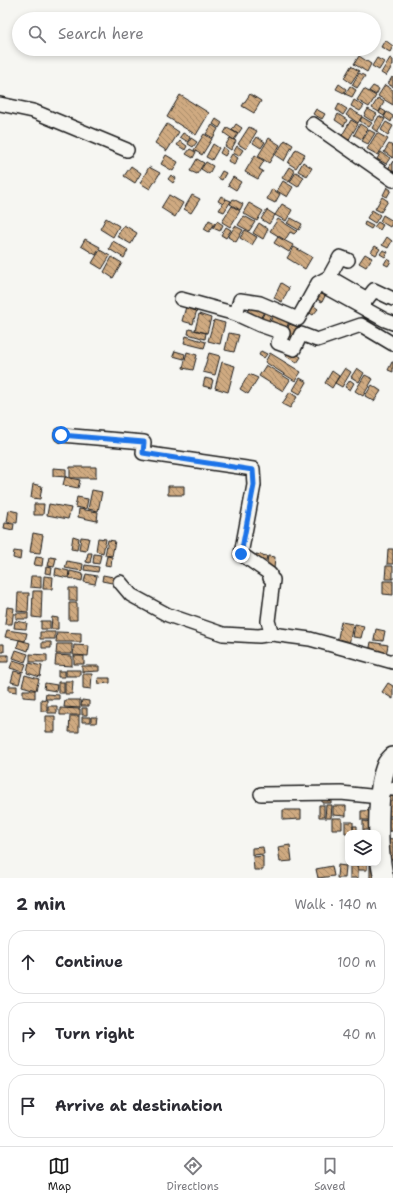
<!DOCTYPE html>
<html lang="en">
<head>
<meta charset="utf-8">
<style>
  :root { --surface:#fff; --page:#f7f7f7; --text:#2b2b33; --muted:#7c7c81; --line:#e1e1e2; --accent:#1c1c1c }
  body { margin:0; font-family:"Shantell Sans",sans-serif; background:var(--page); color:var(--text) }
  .controls { position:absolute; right:12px; bottom:12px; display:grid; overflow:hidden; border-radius:8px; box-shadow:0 2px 6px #0003 }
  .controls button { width:36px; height:36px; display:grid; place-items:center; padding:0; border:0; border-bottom:1px solid var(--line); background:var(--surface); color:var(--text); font:20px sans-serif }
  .stop { position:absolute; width:12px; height:12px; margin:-9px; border:3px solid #1a73e8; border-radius:50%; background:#fff }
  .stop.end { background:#1a73e8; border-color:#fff; box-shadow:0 1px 4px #0008 }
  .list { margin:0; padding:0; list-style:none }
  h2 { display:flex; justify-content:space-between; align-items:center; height:52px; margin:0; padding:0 16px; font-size:17px }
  h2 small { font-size:13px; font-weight:400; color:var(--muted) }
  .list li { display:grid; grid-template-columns:26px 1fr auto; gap:12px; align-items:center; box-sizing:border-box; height:64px; margin:0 8px 8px; padding:0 8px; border:1px solid var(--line); border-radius:16px }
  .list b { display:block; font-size:15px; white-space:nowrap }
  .list em { font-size:13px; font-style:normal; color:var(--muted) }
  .icon { flex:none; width:22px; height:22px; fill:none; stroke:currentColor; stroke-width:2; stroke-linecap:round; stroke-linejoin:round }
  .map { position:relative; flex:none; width:393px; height:878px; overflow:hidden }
  .search { position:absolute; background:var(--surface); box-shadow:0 2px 6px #0003; left:12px; right:12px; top:12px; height:44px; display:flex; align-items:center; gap:10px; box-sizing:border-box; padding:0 14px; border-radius:22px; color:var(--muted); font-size:15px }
  .sheet { height:268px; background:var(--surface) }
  nav { display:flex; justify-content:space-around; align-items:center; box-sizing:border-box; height:56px; border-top:1px solid var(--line); background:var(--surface); font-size:11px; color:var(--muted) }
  nav a { display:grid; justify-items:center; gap:2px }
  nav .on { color:var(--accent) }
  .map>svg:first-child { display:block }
  .building { fill:url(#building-back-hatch); stroke:#1c1c1c }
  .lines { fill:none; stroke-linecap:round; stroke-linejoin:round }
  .street-casing { stroke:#1c1c1c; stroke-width:16 }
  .secondary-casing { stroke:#1c1c1c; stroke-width:22 }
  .street { stroke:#f6f6f2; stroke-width:13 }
  .secondary { stroke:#f6f6f2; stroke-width:19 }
  .route { stroke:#1a73e8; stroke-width:5 }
</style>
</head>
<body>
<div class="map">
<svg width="393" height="878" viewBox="0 0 393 878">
  <defs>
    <pattern id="building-back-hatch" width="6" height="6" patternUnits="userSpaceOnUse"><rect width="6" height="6" fill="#cfaa81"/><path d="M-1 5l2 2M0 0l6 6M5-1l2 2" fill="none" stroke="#a78a69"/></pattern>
  </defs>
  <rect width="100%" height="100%" fill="#f6f6f2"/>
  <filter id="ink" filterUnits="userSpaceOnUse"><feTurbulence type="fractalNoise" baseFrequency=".025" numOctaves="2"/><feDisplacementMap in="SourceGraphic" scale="8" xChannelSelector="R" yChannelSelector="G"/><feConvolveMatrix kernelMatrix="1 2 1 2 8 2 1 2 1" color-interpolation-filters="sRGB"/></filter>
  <g filter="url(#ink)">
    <!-- building -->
    <path class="building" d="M385,40L393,46L390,52L381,47Z
      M359,56L371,64L367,72L354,64Z
      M377,58L384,62L379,70L372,66Z
      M390,58L393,60V65L386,76L381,73Z
      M351,66L359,71L351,83L344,78Z
      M359,73L365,76L357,88L352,85Z
      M392,77L393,78V87L388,84Z
      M339,84L346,89L344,93L336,89Z
      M385,85L393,90V105L378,96Z
      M350,86L356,90L352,97L345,94Z
      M373,86L379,89L376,95L369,91Z
      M364,89L376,96L369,107L357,100Z
      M250,94L261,101L254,113L242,106Z
      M180,95L209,113L196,135L167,117Z
      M378,98L384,102L379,112L372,108Z
      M354,100L364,106L360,111L351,106Z
      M339,104L347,109L343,115L336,110Z
      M316,109L325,114L322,119L313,114Z
      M350,109L362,116L358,123L346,115Z
      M368,109L377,114L372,121L364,116Z
      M381,109L386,112L384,116L379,113Z
      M387,112L393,116L391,122L384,117Z
      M338,114L347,120L344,126L335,120Z
      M379,116L385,119L377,132L372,128Z
      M362,117L372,123L369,127L360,121Z
      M216,119L222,123L219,128L213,124Z
      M351,120L358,124L348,141L341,137Z
      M386,122L393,126L388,135L381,130Z
      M167,124L179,132L167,151L155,143Z
      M236,124L242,128L238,134L232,130Z
      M360,124L368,129L362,139L354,135Z
      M212,125L218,129L213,138L206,134Z
      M249,127L257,131L246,149L238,144Z
      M227,128L238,134L234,140L224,133Z
      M369,130L375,133L368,144L362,141Z
      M183,133L190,137L188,142L180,137Z
      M377,133L388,139L378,155L367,149Z
      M204,134L212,139L202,155L194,150Z
      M257,137L265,142L261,148L253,143Z
      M191,138L197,142L193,147L188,144Z
      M230,138L236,141L231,150L225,146Z
      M269,138L280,145L269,163L258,156Z
      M285,140L293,145L284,161L275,155Z
      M180,141L187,146L185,150L177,145Z
      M213,144L219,148L212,160L206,157Z
      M389,144L393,146V158L384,152Z
      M237,146L243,150L239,156L233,153Z
      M223,147L228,151L225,156L220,153Z
      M190,149L196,152L193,158L186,154Z
      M296,149L305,154L296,168L288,163Z
      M381,152L390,158L386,164L377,159Z
      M232,154L238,158L234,165L228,161Z
      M166,155L178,162L173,171L161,164Z
      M255,155L264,161L259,169L263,171L258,179L245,172Z
      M197,159L204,163L197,174L190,171Z
      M393,161V172L388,169Z
      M206,162L213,166L209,174L201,169Z
      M303,162L312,168L307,176L298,171Z
      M131,166L141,173L135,183L124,176Z
      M149,167L160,173L150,189L140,183Z
      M289,167L295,171L289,182L282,178Z
      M222,171L226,173L222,180L218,178Z
      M296,172L304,177L298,187L290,182Z
      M171,175L176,178L173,183L168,179Z
      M233,177L241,182L236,190L228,185Z
      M283,181L293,187L287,197L277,191Z
      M387,187L391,190L387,197L383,195Z
      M272,189L280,194L275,203L267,199Z
      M169,195L183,203L175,217L161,208Z
      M192,195L200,199L191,213L184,209Z
      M221,196L226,199L223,204L218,201Z
      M382,197L388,201L381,212L375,209Z
      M226,199L231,201L224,212L219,210Z
      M233,199L243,204L240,210L230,204Z
      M249,203L263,211L257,221L243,213Z
      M282,204L292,210L286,221L275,215Z
      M232,206L240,211L230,227L222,222Z
      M267,210L275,215L269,224L261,219Z
      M372,210L380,215L375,223L367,218Z
      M383,215L393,221L390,227L380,221Z
      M244,216L255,222L249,231L238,225Z
      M106,218L119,226L113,237L100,229Z
      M291,218L302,224L299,230L287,223Z
      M278,219L297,231L294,234L290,232L285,240L270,231Z
      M209,220L215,223L209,232L204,229Z
      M217,221L223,225L220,231L213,228Z
      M365,222L373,226L371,229L364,225Z
      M378,222L383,225L380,230L374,227Z
      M259,223L268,229L263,239L253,233Z
      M124,225L137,233L131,244L117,236Z
      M235,226L243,230L236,242L228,237Z
      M226,227L231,230L226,238L221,235Z
      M245,230L257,237L252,245L240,238Z
      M278,237L293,245L289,252L274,243Z
      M387,237L392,241L388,248L382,245Z
      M85,239L100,247L96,255L81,246Z
      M113,241L128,250L124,258L109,249Z
      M375,246L380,249L376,255L371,252Z
      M294,247L312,257L305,269L287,258Z
      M100,250L110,256L102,269L92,263Z
      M383,250L388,252L385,257L380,254Z
      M365,254L372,258L366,267L359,263Z
      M112,257L122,263L113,278L104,272Z
      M387,259L391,261L388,266L384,264Z
      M281,283L289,288L282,302L274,298Z
      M317,291L325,296L322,302L313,297Z
      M187,303L198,306L193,324L182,321Z
      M310,303L318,309L313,315L305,310Z
      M251,305L264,312L260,319L247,312Z
      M267,308L273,311L267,324L260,321Z
      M199,314L211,318L207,333L195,330Z
      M273,315L289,322L285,331L269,324Z
      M214,320L225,323L220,344L208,341Z
      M289,324L298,327L294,343L285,340Z
      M189,329L206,333L205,339L188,334Z
      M229,333L239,335L234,352L225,350Z
      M186,336L206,342L204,348L184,343Z
      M290,350L301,357L297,363L286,356Z
      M175,351L185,354L184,359L173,356Z
      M261,351L267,354L264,358L259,355Z
      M187,352L197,355L193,370L183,368Z
      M209,353L220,356L215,375L203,372Z
      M270,353L301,372L295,381L265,362Z
      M222,362L235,366L228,392L215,388Z
      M392,362H393V372L388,370Z
      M266,365L290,380L283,391L259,376Z
      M345,368L351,372L342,387L335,383Z
      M357,368L364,373L359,382L351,377Z
      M332,371L339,376L332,388L325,383Z
      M249,374L258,378L248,394L240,389Z
      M365,375L373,379L363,396L355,391Z
      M205,378L213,380L211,388L203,386Z
      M300,378L307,382L300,394L293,390Z
      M350,380L354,383L350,390L345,387Z
      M372,385L381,391L374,401L365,396Z
      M290,392L297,397L290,408L282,404Z
      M70,467H96V478H70Z
      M53,468L66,469V477L53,476Z
      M65,477L80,480L78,488L63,485Z
      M33,484L42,486L40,499L31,498Z
      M168,486H184V495H168Z
      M92,490L102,492L98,511L88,509Z
      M77,497L88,499L86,509L75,507Z
      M34,504H44L43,515H34Z
      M49,504L71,508L68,519L47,515Z
      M79,509L98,512L97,521L78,517Z
      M9,510L18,512L17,523L7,522Z
      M5,523L14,524L13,530L4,528Z
      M33,533L43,535L40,553L30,552Z
      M73,536L79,538L77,550L71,549Z
      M81,537L89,538L86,551L79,550Z
      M98,538L106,539L103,553L96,551Z
      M108,540L115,541L112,556L105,555Z
      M388,549H393V564H387Z
      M14,551L21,552L20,560L13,558Z
      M88,553H92L90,563L86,562Z
      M94,554L101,555L99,564L93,563Z
      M256,554L267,556L265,565L254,562Z
      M107,556L112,557L111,566L105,565Z
      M268,556L275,557L274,569L266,568Z
      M36,557L43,558L42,566L34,565Z
      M50,557L56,558L54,567L48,566Z
      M67,561L83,564L82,571L65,568Z
      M85,565L99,567L98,572L84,570Z
      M386,566H393V579H385Z
      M46,567L52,568L51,574L45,573Z
      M56,568L69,571L68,578L55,575Z
      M70,571L83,574L82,581L69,578Z
      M86,574L97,576L95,584L84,582Z
      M103,575L113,577L112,583L102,581Z
      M31,576H41V588L30,587Z
      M44,576L53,577L52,589H43Z
      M383,581H393V595L383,594Z
      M69,588H77V601H69Z
      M33,591H42L41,618L32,617Z
      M18,593H29L28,612L17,611Z
      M69,603H77V620H69Z
      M7,607L14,608L12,624H5Z
      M16,613H28V619H16Z
      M52,617L58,618V629H51Z
      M15,621L27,623L26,629L14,628Z
      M41,621H50V629H41Z
      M341,622L353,624L349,645L337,643Z
      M355,624L364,626L361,638L353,637Z
      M376,629L385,631L383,641L374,640Z
      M7,630L27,633L25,641L5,637Z
      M40,632H55V639H40Z
      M57,632L81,633V642H56Z
      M19,640L30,643L28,651L17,647Z
      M42,642H51V648H42Z
      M371,642L388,645L386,655L369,652Z
      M0,644H4V652H0Z
      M57,644H72V654H56Z
      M74,645L89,646L88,656L73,655Z
      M16,650L28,654L25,662L13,658Z
      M30,654L47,655V662H30Z
      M0,655H8V662H0Z
      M56,655L72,656V666L55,665Z
      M74,656H84V664H74Z
      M13,660L26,664L23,672L10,668Z
      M29,663L42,666L40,677L27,673Z
      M82,666H99V671L82,672Z
      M66,670H80V676H66Z
      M14,671L22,673L19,684L11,682Z
      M58,671H65V677H58Z
      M83,674H92L91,689L83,688Z
      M25,675L39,679L36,690L22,686Z
      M98,678H110V683L99,684Z
      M65,681H73L72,694H65Z
      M58,682H64V693H58Z
      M45,683L57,685L56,691L44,689Z
      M388,683L393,686V699L382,692Z
      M9,686H17V692L9,691Z
      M23,690H35V698L23,697Z
      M46,694L59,695V699H45Z
      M41,699L47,700V711H41Z
      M65,700H80V708L64,707Z
      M82,700L89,701V706H81Z
      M48,706H57V713H48Z
      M60,708L80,709V715H60Z
      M82,708H87V715H82Z
      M46,716H55V732H46Z
      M70,716H79V732H69Z
      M82,717H90V722H82Z
      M91,717H97L96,723H91Z
      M385,795H393V816H385Z
      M322,797H331V803H322Z
      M319,805H324V817H319Z
      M326,805H332L331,818H325Z
      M333,806H346V816L333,815Z
      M283,810H301V819L283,820Z
      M378,810V820H361V811Z
      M332,818H342V829H332Z
      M385,818H393V831H385Z
      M363,821L377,822V830H363Z
      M345,822H353V833H345Z
      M353,826H357V832H353Z
      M385,838L393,839V860L384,859Z
      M290,845L292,861L280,862L278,847Z
      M263,847L264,854L252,855V848Z
      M263,856V870H254L253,857Z
      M358,863H367V870H358Z
      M370,863L380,864V878H370Z
      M338,865L346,866L345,878H337Z
      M332,866L334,876L318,878L316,869Z
      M350,866H358V878H350Z"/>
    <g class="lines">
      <defs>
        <path id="street" d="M0,104L33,111L127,150
          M313,124L393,180
          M329,277L367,299L374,290L393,299
          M318,283L385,320L393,323
          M181,299L236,314L240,300L260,303L298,319L318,283L329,277L340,257L348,260
          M236,314L260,325L283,333L278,343L294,349L301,334L317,340L361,325L393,344
          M61,435L144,442L143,453L253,469L254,485L241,554L270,574V578L273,580L268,621L272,634
          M120,582L131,595L168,615L223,634L259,636L272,634L310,639L393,662
          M261,794L341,793L379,797L384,788L393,789"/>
        <path id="secondary" d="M384,878C377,854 376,787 387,764C388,762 391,759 393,757"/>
      </defs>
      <!-- street casing -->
      <use href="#street" class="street-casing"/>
      <!-- secondary casing -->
      <use href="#secondary" class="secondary-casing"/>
      <!-- street -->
      <use href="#street" class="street"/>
      <!-- secondary -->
      <use href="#secondary" class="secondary"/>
    </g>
  </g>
  <g class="lines" filter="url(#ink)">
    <!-- route -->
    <path class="route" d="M61,435L144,442L143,453L253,470L254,485L241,554"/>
  </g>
</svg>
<div class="controls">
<button><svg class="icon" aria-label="layers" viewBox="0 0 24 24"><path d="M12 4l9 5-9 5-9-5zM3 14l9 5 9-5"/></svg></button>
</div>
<div class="stop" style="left:61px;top:435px"></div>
<div class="stop end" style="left:241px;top:554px"></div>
<div class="search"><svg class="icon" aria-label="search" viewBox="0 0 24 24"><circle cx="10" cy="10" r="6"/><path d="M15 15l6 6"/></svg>Search here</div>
</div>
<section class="sheet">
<h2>2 min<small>Walk · 140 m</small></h2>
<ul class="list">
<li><svg class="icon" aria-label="ahead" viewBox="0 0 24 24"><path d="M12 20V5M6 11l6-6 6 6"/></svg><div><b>Continue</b></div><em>100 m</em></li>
<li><svg class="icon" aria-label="right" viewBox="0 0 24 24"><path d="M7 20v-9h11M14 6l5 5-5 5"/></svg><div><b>Turn right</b></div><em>40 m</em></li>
<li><svg class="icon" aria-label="arrive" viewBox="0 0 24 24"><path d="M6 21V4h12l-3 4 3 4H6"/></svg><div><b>Arrive at destination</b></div></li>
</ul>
</section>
<nav>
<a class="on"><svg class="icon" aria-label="map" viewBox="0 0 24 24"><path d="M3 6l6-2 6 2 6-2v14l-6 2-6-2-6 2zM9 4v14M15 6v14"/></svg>Map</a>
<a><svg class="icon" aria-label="directions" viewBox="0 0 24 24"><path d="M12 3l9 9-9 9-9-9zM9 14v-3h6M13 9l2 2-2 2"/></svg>Directions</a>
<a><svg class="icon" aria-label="saved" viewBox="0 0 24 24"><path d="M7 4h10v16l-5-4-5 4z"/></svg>Saved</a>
</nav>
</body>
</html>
